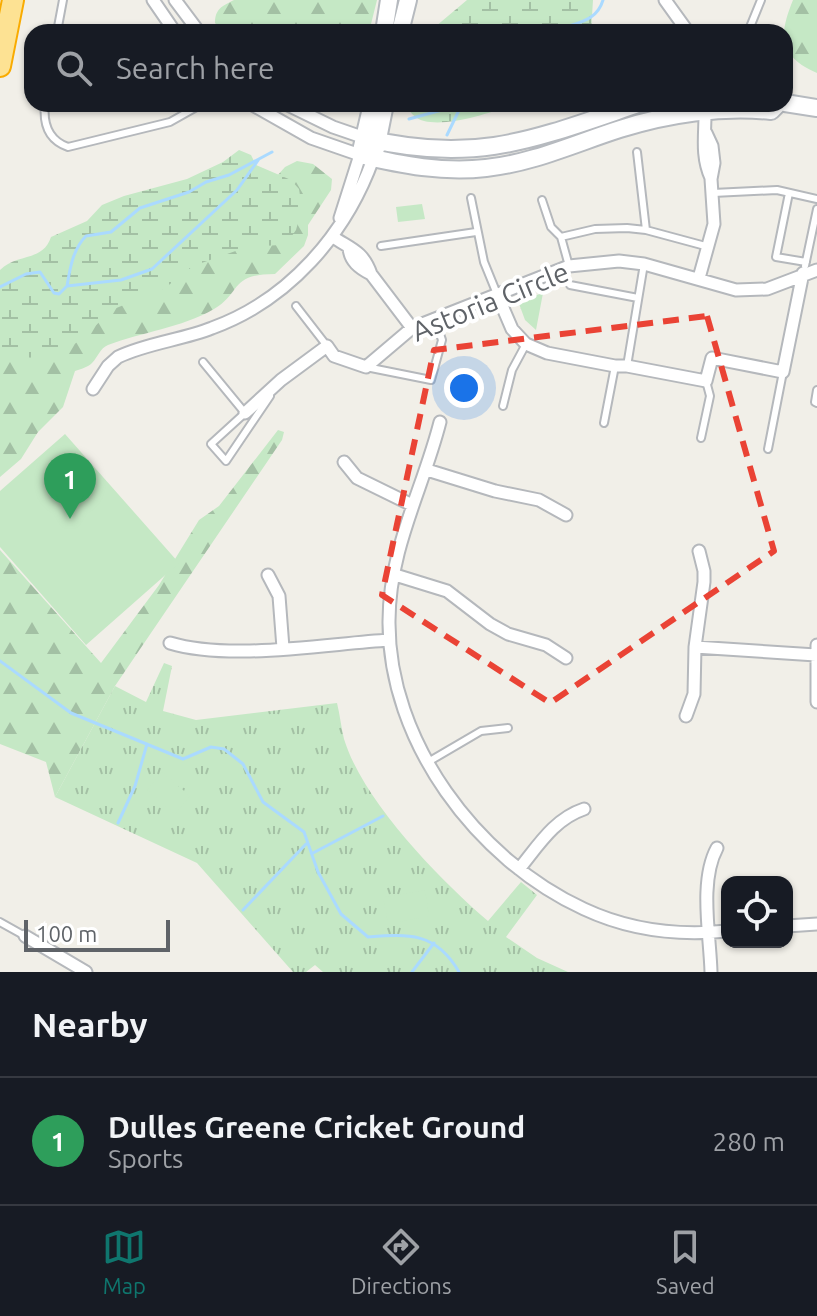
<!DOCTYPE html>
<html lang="en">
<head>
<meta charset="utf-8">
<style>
  :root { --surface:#171b24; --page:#20242c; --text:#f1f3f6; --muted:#9ea1a6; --line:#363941; --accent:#0f766e }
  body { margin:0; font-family:Ubuntu,sans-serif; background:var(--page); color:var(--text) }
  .controls { position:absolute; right:24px; bottom:24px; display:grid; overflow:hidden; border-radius:16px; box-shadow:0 2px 6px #0004 }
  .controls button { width:72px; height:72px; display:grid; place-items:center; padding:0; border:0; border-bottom:2px solid var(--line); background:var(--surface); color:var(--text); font:40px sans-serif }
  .scale { position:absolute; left:24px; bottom:20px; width:146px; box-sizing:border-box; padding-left:8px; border:4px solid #5f6368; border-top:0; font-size:22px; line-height:28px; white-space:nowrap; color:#5f6368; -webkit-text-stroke:6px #fff; paint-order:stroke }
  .you { position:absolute; left:464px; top:388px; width:28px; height:28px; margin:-20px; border:6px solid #fff; border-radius:50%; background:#1a73e8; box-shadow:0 0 0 12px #1a73e833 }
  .badge { display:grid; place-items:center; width:52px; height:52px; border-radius:50%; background:var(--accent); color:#fff; font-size:26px; font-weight:700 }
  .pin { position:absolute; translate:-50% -66px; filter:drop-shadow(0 2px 4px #0008) }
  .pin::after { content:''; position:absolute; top:42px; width:28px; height:24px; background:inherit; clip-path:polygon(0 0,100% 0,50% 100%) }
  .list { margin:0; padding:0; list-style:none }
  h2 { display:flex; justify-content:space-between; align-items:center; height:104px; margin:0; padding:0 32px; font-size:34px }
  h2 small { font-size:26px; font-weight:400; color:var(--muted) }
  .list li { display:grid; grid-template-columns:52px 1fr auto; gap:24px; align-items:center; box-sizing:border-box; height:128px; padding:0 32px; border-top:2px solid var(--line) }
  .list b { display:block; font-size:30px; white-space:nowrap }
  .list p { margin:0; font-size:26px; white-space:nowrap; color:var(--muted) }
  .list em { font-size:26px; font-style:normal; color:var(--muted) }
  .icon { flex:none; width:44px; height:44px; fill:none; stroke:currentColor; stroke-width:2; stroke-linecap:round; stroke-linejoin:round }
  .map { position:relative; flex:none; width:817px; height:972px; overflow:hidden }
  .search { position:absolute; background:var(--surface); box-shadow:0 2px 6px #0004; left:24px; right:24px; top:24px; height:88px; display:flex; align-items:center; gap:20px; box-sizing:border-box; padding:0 28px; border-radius:24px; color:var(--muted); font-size:30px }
  .sheet { height:232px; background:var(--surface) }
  nav { display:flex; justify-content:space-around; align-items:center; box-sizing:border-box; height:112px; border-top:2px solid var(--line); background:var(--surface); font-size:22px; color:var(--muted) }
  nav a { display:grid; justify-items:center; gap:4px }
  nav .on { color:var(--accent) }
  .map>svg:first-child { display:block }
  .forest { fill:url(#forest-firs) }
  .wetland { fill:url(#wetland-marsh) }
  .park { fill:url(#park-tufts) }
  .pitch { fill:#c5e8c5 }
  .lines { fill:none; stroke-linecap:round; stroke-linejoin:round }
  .stream { stroke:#aadaff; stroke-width:3 }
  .lane-casing { stroke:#b5b8bc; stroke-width:10 }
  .street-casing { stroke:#b5b8bc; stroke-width:15 }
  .secondary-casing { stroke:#b6babf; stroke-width:20 }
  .highway-casing { stroke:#f9ab00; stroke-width:24 }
  .lane { stroke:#fff; stroke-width:6 }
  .street { stroke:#fff; stroke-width:11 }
  .secondary { stroke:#fff; stroke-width:16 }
  .highway { stroke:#fde293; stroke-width:20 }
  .marked { fill:none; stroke:#ea4335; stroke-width:6; stroke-dasharray:16 10; stroke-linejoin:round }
  .labels { text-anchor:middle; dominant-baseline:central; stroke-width:8; stroke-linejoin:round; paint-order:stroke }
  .street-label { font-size:28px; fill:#5f6368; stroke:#fff }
</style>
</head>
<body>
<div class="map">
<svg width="817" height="972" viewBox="0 0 817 972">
  <defs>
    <pattern id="forest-firs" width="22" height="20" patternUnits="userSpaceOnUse" patternTransform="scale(2)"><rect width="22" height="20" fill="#c5e8c5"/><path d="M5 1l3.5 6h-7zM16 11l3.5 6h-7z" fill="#a3c0a4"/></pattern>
    <pattern id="wetland-marsh" width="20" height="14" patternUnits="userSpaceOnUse" patternTransform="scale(2)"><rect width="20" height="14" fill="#c5e8c5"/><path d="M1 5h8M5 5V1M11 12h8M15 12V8" fill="none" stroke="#a3c0a4"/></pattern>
    <pattern id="park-tufts" width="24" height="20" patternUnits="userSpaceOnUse" patternTransform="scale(2)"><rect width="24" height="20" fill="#c5e8c5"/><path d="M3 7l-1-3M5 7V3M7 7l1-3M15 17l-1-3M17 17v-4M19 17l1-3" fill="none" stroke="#a3c0a4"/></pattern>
  </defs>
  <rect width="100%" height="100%" fill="#f1efe8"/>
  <!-- forest -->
  <path class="forest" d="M234,0H377L369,32H223L215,23C215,9 222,6 234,0Z
    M793,0H817V73C779,56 778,37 793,0Z
    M297,161L313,164L332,179L331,190L308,225V235L304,246L275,274C229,274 242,293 214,309C181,328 142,332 108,345C100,348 98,357 92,363C88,367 81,369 75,371L63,407L38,432L21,459L0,477V314L277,176L285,167Z
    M278,430L284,432L282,440L115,686L55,797L46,762L0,744V550L101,663L159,585L199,520L219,506Z"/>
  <!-- wetland -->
  <path class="wetland" d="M467,0H593L591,32H429Z
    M405,104H514C491,113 448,127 424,121C415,119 409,111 405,104Z
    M239,150L251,155L256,165L291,180L299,189L302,208L296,230L289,240L280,245L247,247L193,266L165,288L114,309L76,343L56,353L38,358L20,357L0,349V270C17,253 43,262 51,237L87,221L102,205L124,196L187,179L223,162Z"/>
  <!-- park -->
  <path class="park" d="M543,293L536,330L525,320L518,301Z
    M164,663L172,666L163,711L196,720L337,703C340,715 341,727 344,739C363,801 439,879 488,921L521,882L537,895L506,937L537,958L568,972H323L315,965L306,972H293L197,863L55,797L115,686L146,702Z"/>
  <!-- pitch -->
  <path class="pitch" d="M422,204L425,219L398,222L396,207Z
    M65,434L179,563L86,645L0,547V491Z
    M162,772L190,796L175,814L147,790Z
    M425,890L429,916L388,924L383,897Z"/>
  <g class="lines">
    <!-- stream -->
    <path class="stream" d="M554,32C573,22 596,24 603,0
      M409,119L464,104
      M447,135L461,106
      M67,286C70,268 73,249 86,236L111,232L140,208L189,192L206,182L229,175L272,152
      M0,287L26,274L40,272L54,293L59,294L67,286L121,280L152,269L237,190L259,159
      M0,661L71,713L183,759L211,747L224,749L243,764L263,802L304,832L318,872L341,914L368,937C409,934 436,932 459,972
      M118,823L135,786L147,744
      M313,853L383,816
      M243,910L306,844
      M412,972L434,943"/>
    <defs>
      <path id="lane" d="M57,32L63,0
        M748,32L761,0
        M45,104C43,123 48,140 68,147L170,122L202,104
        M637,152L646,230
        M713,193L777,190L817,199
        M789,193L776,257L806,262
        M471,198L484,262L497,294
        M542,200L551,227L561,237
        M381,246L476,232
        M569,266L561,237L595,229L627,228L646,230L709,247
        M805,266L817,209
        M570,285L638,298
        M296,306L327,346
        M203,362L245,413L211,444L226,461L270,396
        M627,366L644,264
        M366,367L431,380L442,340L434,317
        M817,390L815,402L817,403
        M503,406L512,370L526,344
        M604,423L615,366
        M701,438L710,396L706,381
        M768,449L783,372
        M428,762L481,731L508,728
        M0,922L25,936"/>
      <path id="street" d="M153,0L175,32
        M175,0L199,32
        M665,0L688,32
        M251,104L311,138L360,155L340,218
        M286,104L333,127L365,138
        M705,105C706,131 700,154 711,178
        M333,237C351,249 363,251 371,274L412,328
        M349,248C350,261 359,268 371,274
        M699,278L714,224L711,179L714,163L712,146L706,133
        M497,294L512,329L526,344L547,353L615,366H627L706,381L712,358L783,372L803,273
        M93,389L108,366L118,357C147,343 182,340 212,328C289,300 346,234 373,159
        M245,413L281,380L327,346L334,356L366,367L412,328L569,266L619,261L644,264L736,290L767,289L817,270
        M440,422C423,489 389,549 389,621C388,741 477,860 584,909C629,930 678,936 727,931
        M344,462L357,478L412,505
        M427,470L495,491L539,500L566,515
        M392,574L447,591L490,624L508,634L546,645L566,658
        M268,575L279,596L283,648
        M170,643C230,661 325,644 389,640
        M817,645V702
        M695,647L816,655
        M686,716L694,694L695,647L704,582V571L699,551
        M519,869C538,846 554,819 584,809
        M787,926L817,924
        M25,936L86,972
        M711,972C710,935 699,881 717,848"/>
      <path id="secondary" d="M384,32L389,0
        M400,32L408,0
        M785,103L817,108
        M372,104L360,155C402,165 443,173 486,168C533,163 576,143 620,129C667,114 721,106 771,111L778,104
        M365,138C475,165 535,139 638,104
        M376,149L385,104"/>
      <path id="highway" d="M0,66L13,0"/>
    </defs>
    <!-- lane casing -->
    <use href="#lane" class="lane-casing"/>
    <!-- street casing -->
    <use href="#street" class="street-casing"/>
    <!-- secondary casing -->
    <use href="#secondary" class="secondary-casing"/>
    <!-- highway casing -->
    <use href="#highway" class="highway-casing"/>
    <!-- lane -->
    <use href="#lane" class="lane"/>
    <!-- street -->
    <use href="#street" class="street"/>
    <!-- secondary -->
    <use href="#secondary" class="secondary"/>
    <!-- highway -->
    <use href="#highway" class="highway"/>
  </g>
  <!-- marked area -->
  <path class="marked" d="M707,316L774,551L550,703L382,595L434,350Z"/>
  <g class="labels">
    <!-- street labels -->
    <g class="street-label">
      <text transform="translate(490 301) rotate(-22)">Astoria Circle</text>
    </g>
  </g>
</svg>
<div class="controls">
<button><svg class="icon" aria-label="locate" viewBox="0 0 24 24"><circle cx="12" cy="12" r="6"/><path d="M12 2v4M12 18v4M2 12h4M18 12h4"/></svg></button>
</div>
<div class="scale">100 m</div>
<div class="you"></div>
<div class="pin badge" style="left:70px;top:519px;background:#2e9e5b">1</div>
<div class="search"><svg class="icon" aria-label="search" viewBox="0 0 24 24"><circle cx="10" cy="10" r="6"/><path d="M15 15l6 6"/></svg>Search here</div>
</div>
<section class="sheet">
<h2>Nearby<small></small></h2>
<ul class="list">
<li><span class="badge" style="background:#2e9e5b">1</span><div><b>Dulles Greene Cricket Ground</b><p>Sports</p></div><em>280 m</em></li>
</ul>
</section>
<nav>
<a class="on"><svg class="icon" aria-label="map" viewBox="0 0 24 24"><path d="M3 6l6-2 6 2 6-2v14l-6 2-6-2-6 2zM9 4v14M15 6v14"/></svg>Map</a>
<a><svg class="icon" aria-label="directions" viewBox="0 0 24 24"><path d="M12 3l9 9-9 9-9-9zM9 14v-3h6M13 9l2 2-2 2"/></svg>Directions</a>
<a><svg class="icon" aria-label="saved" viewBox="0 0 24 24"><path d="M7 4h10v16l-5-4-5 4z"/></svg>Saved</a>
</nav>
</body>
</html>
